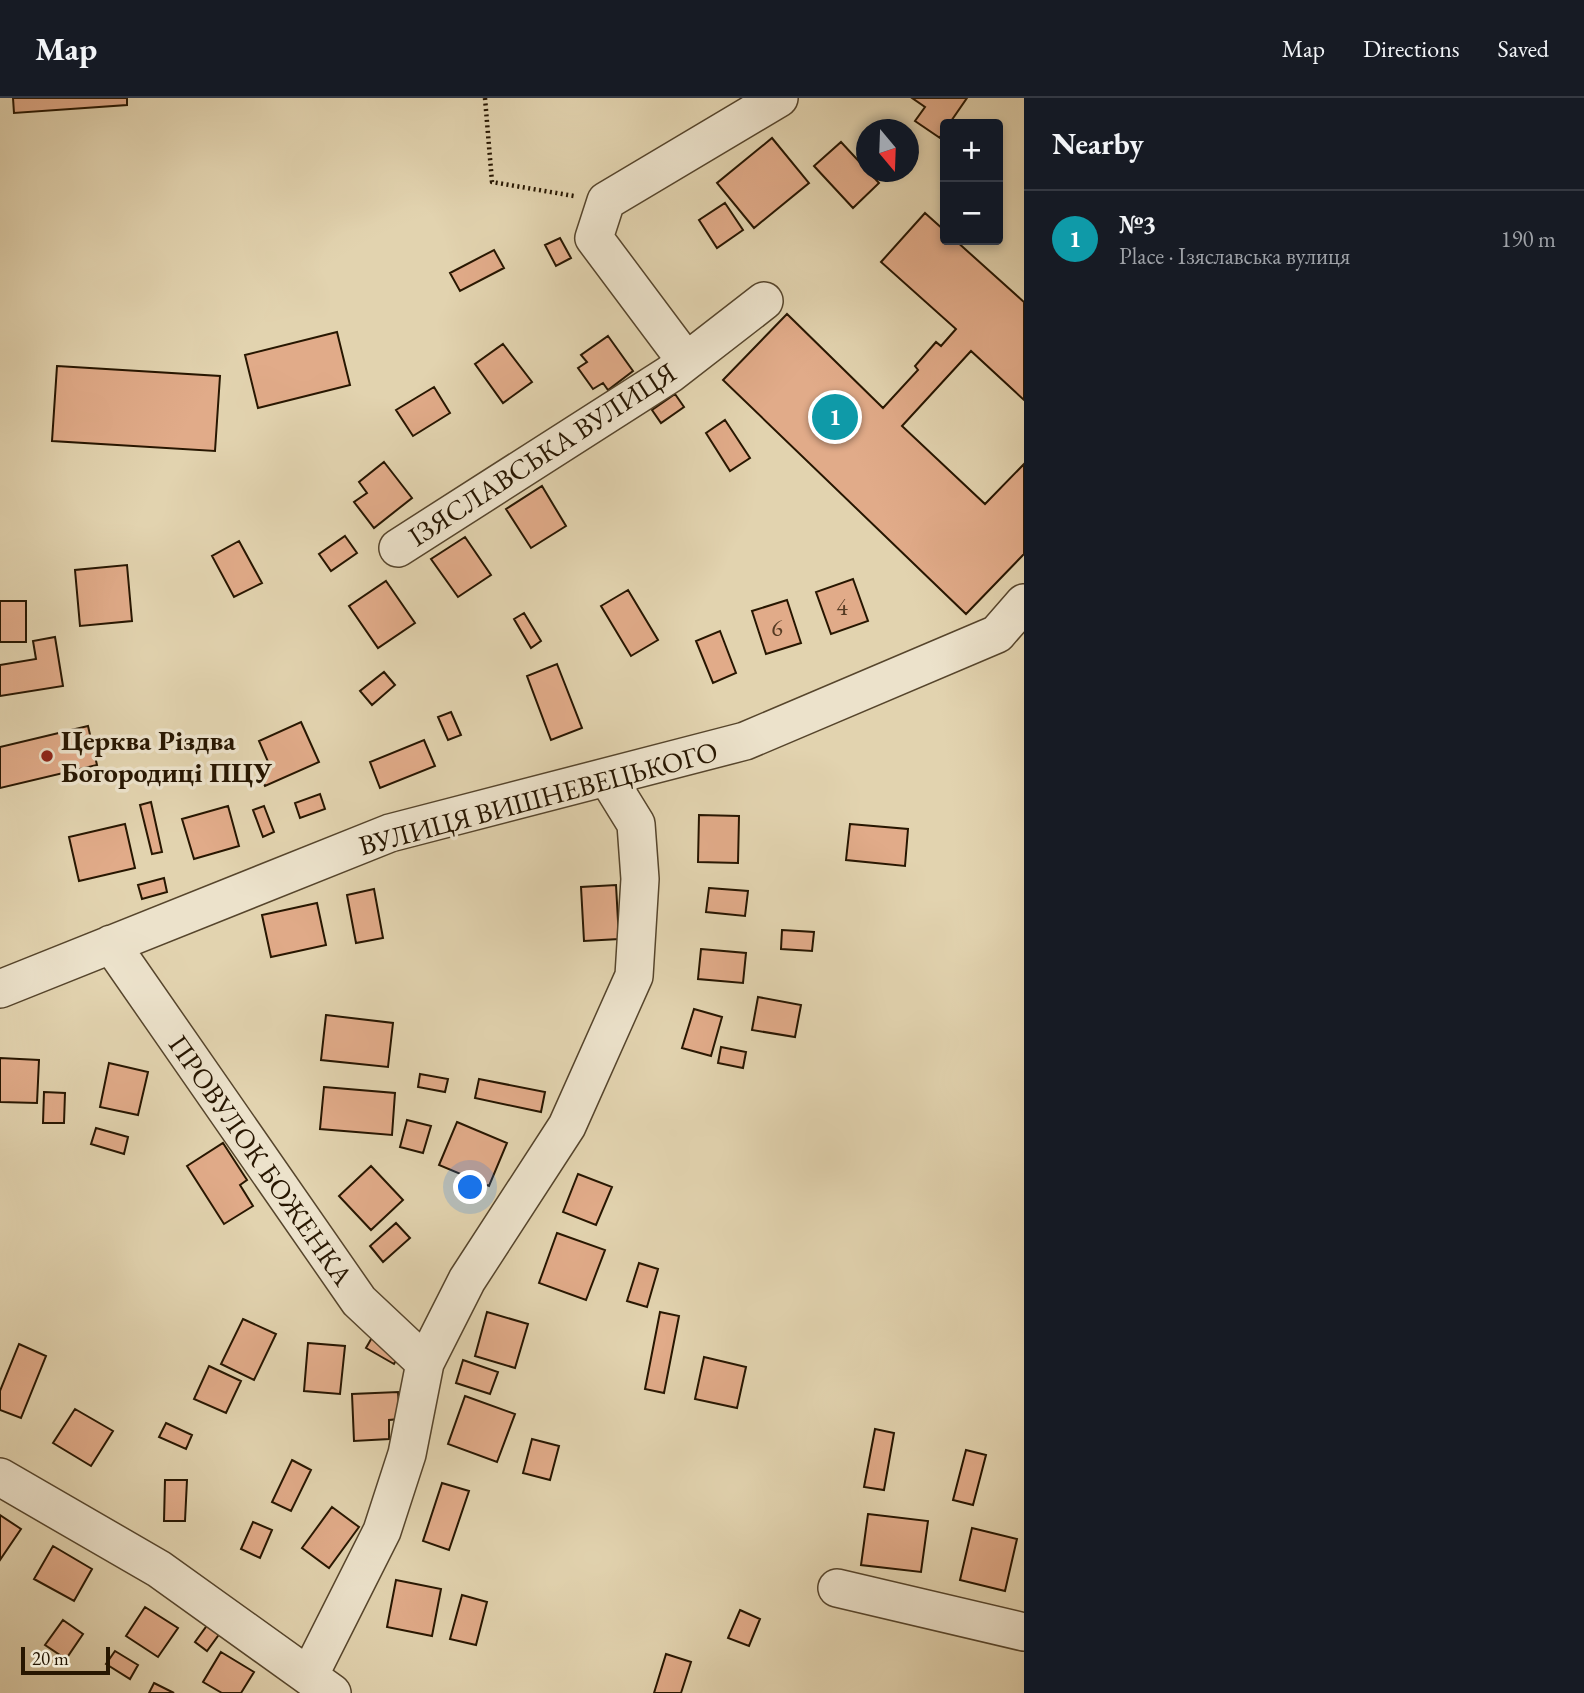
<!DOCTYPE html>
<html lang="en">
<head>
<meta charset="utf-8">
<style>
  :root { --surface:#171b24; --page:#20242c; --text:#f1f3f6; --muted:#9ea1a6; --line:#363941; --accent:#7c3aed }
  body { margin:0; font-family:"EB Garamond",serif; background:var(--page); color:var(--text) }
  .controls { position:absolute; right:21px; top:21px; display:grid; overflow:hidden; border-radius:7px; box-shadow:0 4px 10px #0003 }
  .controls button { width:63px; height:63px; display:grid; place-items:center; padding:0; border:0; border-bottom:2px solid var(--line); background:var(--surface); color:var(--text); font:35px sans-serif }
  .compass { position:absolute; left:856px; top:21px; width:63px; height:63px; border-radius:50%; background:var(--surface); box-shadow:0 4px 10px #0003; rotate:161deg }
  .scale { position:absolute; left:21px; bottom:18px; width:89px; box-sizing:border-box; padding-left:7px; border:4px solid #271601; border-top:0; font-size:19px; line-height:24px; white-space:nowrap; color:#271601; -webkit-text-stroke:5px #ece2cb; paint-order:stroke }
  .you { position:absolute; left:471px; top:1090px; width:24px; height:24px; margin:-18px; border:5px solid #fff; border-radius:50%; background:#1a73e8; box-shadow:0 0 0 10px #1a73e833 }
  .badge { display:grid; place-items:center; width:46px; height:46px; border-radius:50%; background:var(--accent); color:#fff; font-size:23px; font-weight:700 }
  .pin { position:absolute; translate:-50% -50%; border:4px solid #fff; box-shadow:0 2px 7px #0006 }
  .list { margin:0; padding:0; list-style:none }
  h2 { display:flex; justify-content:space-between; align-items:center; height:91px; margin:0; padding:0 28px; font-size:30px }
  h2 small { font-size:23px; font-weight:400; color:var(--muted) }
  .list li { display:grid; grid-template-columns:46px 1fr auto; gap:21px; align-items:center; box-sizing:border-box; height:98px; padding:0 28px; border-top:2px solid var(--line) }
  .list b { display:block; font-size:26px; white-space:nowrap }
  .list p { margin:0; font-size:23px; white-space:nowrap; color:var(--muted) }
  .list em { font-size:23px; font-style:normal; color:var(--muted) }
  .map { position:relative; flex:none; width:1024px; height:1595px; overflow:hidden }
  header { display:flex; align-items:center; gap:42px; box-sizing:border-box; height:98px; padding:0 35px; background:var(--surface); border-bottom:2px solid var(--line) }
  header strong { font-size:33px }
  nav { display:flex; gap:38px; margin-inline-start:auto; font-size:24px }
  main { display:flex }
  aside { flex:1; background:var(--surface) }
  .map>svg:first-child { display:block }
  .building { fill:#e1ab89; stroke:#271601; stroke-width:2 }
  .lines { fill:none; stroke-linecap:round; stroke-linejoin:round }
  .street-casing { stroke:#56452c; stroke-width:40 }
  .path { stroke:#271601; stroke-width:4.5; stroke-dasharray:2 3.5; stroke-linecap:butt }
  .street { stroke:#ece2cb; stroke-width:37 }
  .poi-dot { fill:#8f2418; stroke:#ece2cb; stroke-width:2.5 }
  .labels { text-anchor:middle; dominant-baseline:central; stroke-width:7; stroke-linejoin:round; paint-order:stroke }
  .number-label { font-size:24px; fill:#563b23 }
  .street-label { font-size:28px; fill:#271601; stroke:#ece2cb }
  .poi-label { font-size:28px; font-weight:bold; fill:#271601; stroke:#ece2cb; text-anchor:start }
</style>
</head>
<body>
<header>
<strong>Map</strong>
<nav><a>Map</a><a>Directions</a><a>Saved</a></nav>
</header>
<main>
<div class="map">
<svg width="1024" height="1595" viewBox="0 0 1024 1595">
  <rect width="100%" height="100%" fill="#e2d3af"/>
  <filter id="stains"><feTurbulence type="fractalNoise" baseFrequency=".00286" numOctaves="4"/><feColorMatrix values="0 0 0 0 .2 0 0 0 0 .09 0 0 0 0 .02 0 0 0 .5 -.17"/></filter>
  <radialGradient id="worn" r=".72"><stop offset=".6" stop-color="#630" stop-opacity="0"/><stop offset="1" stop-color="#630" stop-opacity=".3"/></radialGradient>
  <!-- building -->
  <path class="building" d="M13,0H127V7L14,15Z
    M912,0H967L949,26H945L940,40L915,23L925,9Z
    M772,40L809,85L754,130L717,85Z
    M841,44L879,85L853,110L814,68Z
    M725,105L743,132L717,150L699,122Z
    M925,115L945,133V142H955L1024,204V302L971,253L902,328L985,406L1024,366V456L966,516L723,282L787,216L883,310L918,272L915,268L936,244L941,248L956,231L881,164Z
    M560,140L571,160L556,168L545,147Z
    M494,152L504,170L460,193L450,175Z
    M337,234L350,287L258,310L245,257Z
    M608,238L633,273L608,292L603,285L593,291L578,270L587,264L581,257Z
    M503,246L532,284L503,305L475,266Z
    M57,268L220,278L215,353L52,343Z
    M434,289L450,315L413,338L396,312Z
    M675,296L684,309L661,325L652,312Z
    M725,322L750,360L730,373L706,335Z
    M384,364L412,400L374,430L354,404L367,395L359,384Z
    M542,388L566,428L531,450L506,411Z
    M345,438L357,455L331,473L319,456Z
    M465,439L491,477L458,499L431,461Z
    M239,443L262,485L234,499L212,458Z
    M127,467L132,523L80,528L75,472Z
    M853,481L868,523L831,536L816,494Z
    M386,483L415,525L378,550L349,508Z
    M628,492L658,542L631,558L601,508Z
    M787,502L801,545L766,556L752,513Z
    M0,503H26V544H0Z
    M524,515L541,543L531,550L514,521Z
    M720,533L736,575L713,585L696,543Z
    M55,539L63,588L0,598V567L36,561L33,543Z
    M557,566L582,630L551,642L527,578Z
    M384,574L395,587L372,607L360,593Z
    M451,614L461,637L448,642L438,619Z
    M301,624L319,664L265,688L257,671L269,666L259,643Z
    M88,628L97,667L0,690V649Z
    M424,642L435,668L380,690L370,664Z
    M320,696L325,711L300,720L295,705Z
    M151,704L162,754L152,756L140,707Z
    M228,708L239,748L194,761L182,721Z
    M264,708L274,734L263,739L253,712Z
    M699,717L739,718L738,765L698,764Z
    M125,726L135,770L79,783L69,739Z
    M850,726L908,731L905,768L846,762Z
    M164,780L167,794L142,801L138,787Z
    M616,787L619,841L584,843L581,789Z
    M709,790L748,793L745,818L706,814Z
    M374,791L383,840L356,845L347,797Z
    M317,805L326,847L271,859L262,817Z
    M782,832L814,834L812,853L781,851Z
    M701,851L746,855L743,885L698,881Z
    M758,899L801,907L795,939L752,932Z
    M694,911L722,919L711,958L682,950Z
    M326,917L393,925L388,969L321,962Z
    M721,949L746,954L743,970L718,965Z
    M0,960L39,962L37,1005L0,1004Z
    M109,965L148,974L138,1017L100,1009Z
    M420,976L448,981L445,994L418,989Z
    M479,981L545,994L541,1014L475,1000Z
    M324,989L395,995L392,1037L320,1031Z
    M44,994L65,995L64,1025H43Z
    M407,1022L431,1028L423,1055L400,1049Z
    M457,1024L507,1045L489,1088L439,1067Z
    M96,1030L128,1039L124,1056L91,1046Z
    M223,1045L247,1082L240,1087L253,1108L224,1126L187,1068Z
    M371,1068L403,1102L371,1132L339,1098Z
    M578,1076L612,1089L596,1127L563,1114Z
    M396,1125L410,1140L383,1164L370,1148Z
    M557,1135L605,1152L586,1202L539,1185Z
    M639,1165L658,1171L647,1209L627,1203Z
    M487,1214L528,1226L515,1270L475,1258Z
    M660,1214L679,1218L664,1295L645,1291Z
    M243,1221L276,1236L254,1282L221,1266Z
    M374,1236L402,1252L394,1266L366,1250Z
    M308,1245L345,1248L340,1296L304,1293Z
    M19,1246L46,1258L21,1320L0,1312V1293Z
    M704,1259L746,1269L737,1310L695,1301Z
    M463,1262L498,1274L490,1296L456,1285Z
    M209,1268L241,1283L226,1315L194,1301Z
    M398,1294L400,1321L389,1322V1341L354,1343L352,1296Z
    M465,1298L515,1316L497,1364L448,1346Z
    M75,1311L113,1333L91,1368L53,1345Z
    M166,1325L192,1337L186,1351L159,1339Z
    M875,1331L894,1335L884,1392L864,1389Z
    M532,1341L559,1348L550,1382L523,1375Z
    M966,1352L986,1357L973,1407L953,1402Z
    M292,1362L311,1372L291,1413L272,1404Z
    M165,1382H187L185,1423H164Z
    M442,1385L469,1393L449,1452L423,1443Z
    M332,1409L359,1429L329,1470L302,1450Z
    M868,1416L928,1423L921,1474L861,1467Z
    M0,1417L21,1431L0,1462Z
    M253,1424L272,1432L260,1460L241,1451Z
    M972,1430L1017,1441L1005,1493L960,1482Z
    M53,1448L92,1471L74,1503L34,1481Z
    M396,1482L441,1491L432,1538L387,1529Z
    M462,1497L487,1504L476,1547L450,1541Z
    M145,1509L178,1530L158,1559L126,1538Z
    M740,1512L760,1521L749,1548L728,1540Z
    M63,1522L83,1536L66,1561L45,1547Z
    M211,1522L223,1531L207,1553L195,1544Z
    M115,1553L138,1567L130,1581L106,1566Z
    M221,1554L254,1574L241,1595H222L203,1584Z
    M666,1556L691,1564L681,1595H654Z
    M154,1585L174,1595H149Z"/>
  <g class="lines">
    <defs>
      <path id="street" d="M686,263L594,140L606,103L779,0
        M398,450L670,276L764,203
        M111,846L359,1203L425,1265
        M0,891L390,735L745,643L997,536L1024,505
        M0,1379L159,1471L332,1595
        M837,1490L1024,1534
        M310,1576L382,1433L407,1356L425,1265L467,1182L567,1028L634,878L640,781L636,726L607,679"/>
    </defs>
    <!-- street casing -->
    <use href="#street" class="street-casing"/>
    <!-- path -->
    <path class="path" d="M485,0L492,84L574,98"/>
    <!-- street -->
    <use href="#street" class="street"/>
  </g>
  <!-- markers -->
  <circle class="poi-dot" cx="47" cy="658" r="7"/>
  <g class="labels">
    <!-- number labels -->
    <g class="number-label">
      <text x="842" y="508">4</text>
      <text x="777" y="529">6</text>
    </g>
    <!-- street labels -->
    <g class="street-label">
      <text transform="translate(542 356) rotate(-33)">ІЗЯСЛАВСЬКА ВУЛИЦЯ</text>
      <text transform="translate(538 700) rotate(-15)">ВУЛИЦЯ ВИШНЕВЕЦЬКОГО</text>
      <text transform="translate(261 1062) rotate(55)">ПРОВУЛОК БОЖЕНКА</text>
    </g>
    <!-- poi labels -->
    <g class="poi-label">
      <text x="61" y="642">Церква Різдва<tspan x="61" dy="32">Богородиці ПЦУ</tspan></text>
    </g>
  </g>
  <rect width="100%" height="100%" filter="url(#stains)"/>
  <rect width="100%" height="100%" fill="url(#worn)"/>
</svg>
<div class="controls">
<button>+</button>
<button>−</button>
</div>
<svg class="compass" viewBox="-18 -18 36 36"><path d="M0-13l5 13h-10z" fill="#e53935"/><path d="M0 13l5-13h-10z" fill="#9ea1a6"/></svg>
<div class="scale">20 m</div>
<div class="you"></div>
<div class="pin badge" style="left:835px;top:319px;background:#0f9aa8">1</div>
</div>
<aside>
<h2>Nearby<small></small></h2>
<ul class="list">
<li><span class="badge" style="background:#0f9aa8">1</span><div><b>№3</b><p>Place · Ізяславська вулиця</p></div><em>190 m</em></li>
</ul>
</aside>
</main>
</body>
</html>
